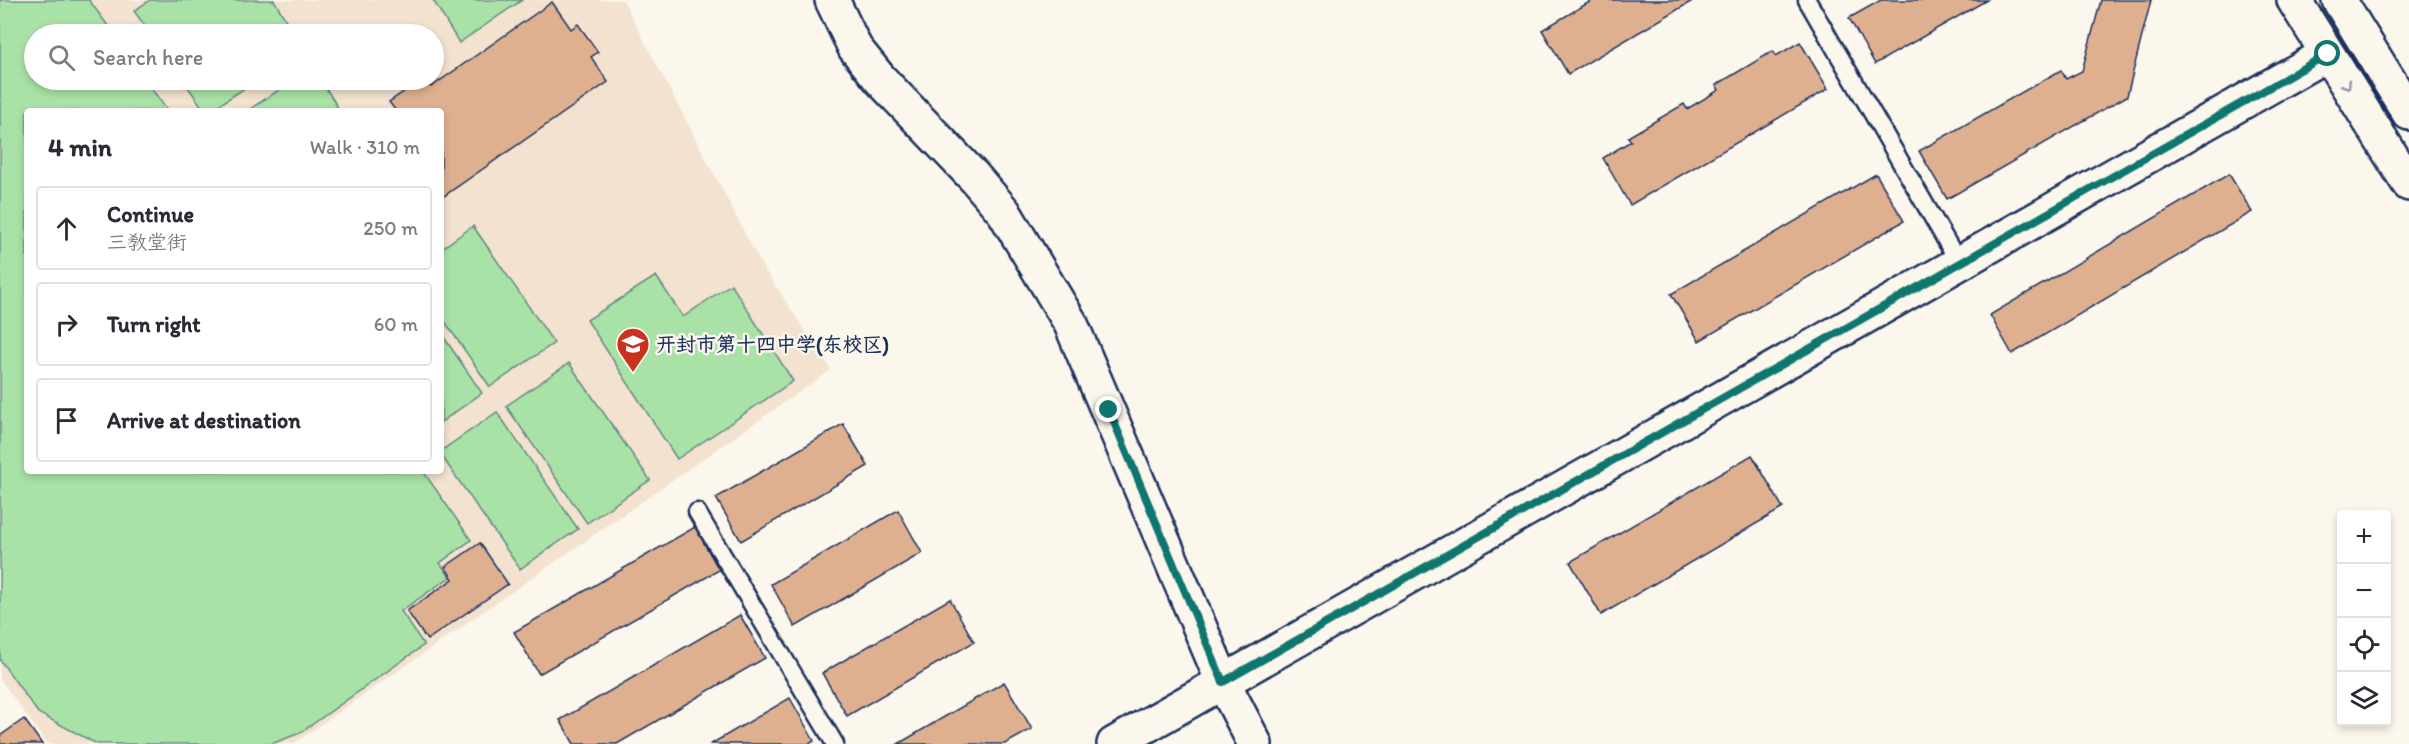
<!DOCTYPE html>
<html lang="en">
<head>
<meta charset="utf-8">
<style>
  :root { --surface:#fff; --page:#f7f7f7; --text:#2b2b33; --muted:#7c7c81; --line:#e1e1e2 }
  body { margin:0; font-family:Itim,"LXGW WenKai TC",sans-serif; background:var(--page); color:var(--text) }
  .controls { position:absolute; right:18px; bottom:18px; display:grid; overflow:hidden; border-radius:6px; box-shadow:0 3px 9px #0003 }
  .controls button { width:54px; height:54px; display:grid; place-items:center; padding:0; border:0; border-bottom:2px solid var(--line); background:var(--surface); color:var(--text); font:30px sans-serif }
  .stop { position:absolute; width:18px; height:18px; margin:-14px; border:4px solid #0f766e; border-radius:50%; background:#fff }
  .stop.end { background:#0f766e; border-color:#fff; box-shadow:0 2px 6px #0008 }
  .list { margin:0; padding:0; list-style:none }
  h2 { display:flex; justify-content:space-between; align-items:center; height:78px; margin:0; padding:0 24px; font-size:26px }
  h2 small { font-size:20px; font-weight:400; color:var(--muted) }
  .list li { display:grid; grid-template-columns:39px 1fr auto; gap:18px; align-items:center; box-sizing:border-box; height:84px; margin:0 12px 12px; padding:0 12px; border:2px solid var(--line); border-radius:6px }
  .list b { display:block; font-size:22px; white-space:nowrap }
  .list p { margin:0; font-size:20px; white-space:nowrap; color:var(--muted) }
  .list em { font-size:20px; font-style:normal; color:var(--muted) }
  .icon { flex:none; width:33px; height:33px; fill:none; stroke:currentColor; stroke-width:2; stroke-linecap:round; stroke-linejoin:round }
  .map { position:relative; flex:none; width:2409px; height:744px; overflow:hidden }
  .search { position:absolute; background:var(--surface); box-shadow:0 3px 9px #0003; left:24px; top:24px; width:420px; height:66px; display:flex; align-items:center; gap:15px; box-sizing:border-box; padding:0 21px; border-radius:33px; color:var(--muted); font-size:22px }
  .panel { position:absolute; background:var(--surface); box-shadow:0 3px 9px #0003; left:24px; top:108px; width:420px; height:366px; border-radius:6px }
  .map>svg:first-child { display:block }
  .built { fill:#f3e2d0; fill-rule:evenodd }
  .green { fill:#a9e2a7; stroke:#628882; stroke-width:1.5 }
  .building { fill:#dfb090; stroke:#1b2f5e; stroke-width:1.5 }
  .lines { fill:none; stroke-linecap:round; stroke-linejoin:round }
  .lane-casing { stroke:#1b2f5e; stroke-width:21 }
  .street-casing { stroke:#1b2f5e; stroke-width:38 }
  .secondary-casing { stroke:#1b2f5e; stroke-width:38 }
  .primary-casing { stroke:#1b2f5e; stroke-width:38 }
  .lane { stroke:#fbf7ec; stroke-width:16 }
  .street { stroke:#fbf7ec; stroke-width:33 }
  .secondary { stroke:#fbf7ec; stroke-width:33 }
  .primary { stroke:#fbf7ec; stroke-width:33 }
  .oneway { stroke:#8b93a5 }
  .route { stroke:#0f766e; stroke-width:8 }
  .labels { text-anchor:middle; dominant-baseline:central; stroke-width:5; stroke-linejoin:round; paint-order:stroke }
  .poi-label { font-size:20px; font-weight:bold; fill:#1b2f5e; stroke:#fbf7ec; text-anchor:start }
</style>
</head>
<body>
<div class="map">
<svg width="2409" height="744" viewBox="0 0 2409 744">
  <rect width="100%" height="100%" fill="#fbf7ec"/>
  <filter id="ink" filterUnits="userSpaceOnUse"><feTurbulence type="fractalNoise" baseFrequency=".0167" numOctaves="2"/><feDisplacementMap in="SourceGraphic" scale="12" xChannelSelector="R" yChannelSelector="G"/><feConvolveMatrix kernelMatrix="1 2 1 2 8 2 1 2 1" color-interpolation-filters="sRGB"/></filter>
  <g filter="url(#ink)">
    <!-- built -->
    <path class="built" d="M0,0H623L761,264L831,370L293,744H47L0,679ZM34,34H434V80H34ZM27,111H441V471H27Z"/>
    <!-- green -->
    <path class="green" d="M0,0H89L114,34H34V80H145L168,111H27V471H423L471,540L440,563L450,577L401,611L424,645L300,733L271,744H97L38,713L0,660Z
      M150,0H274L294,34H151L134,11Z
      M433,0H522L459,43Z
      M183,80H257L210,111H205Z
      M294,80H321L340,111H247Z
      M473,226L554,343L490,387L441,316V249Z
      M656,276L683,317L731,284L793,381L677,459L587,320Z
      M441,333L482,393L441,422Z
      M569,363L650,480L587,523L506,406Z
      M497,412L578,529L520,569L441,455V451Z"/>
    <!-- building -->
    <path class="building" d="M1593,0H1694L1568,74L1542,30Z
      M1881,0H1987L1875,64L1849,18Z
      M2101,0H2151L2127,96L1947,199L1919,151L2061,70L2066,79L2082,71Z
      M552,2L571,29L578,24L598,52L591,57L608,82L441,198V111H396L389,102L421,80H425L431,87Z
      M1800,42L1828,89L1630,205L1603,158L1631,141L1628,137L1684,104L1687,109L1719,90L1716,85L1773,51L1776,56Z
      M1876,174L1904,221L1699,341L1671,294Z
      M2229,174L2252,212L2012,354L1990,315Z
      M843,424L868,466L741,541L716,498Z
      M1752,455L1783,508L1601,615L1570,562Z
      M898,510L922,553L795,627L771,584Z
      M695,527L719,570L539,674L514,632Z
      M480,543L508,584L427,640L407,611L453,579L445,567Z
      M950,599L974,642L847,716L822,673Z
      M740,615L765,658L617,744H574L560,720Z
      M1004,682L1032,729L1005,744H898Z
      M790,698L814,741L809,744H711Z
      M24,719L42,744H0V736Z"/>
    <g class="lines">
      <defs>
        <path id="lane" d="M1807,0L1959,263
          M697,512L835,744"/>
        <path id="street" d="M832,0L855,48L880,79L975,178L1004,212L1071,324L1223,682L1255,744"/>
        <path id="secondary" d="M1114,744L2327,54"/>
        <path id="primary" d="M2294,0L2409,184
          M2339,0L2409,113"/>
      </defs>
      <!-- lane casing -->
      <use href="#lane" class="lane-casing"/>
      <!-- street casing -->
      <use href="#street" class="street-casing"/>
      <!-- secondary casing -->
      <use href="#secondary" class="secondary-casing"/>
      <!-- primary casing -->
      <use href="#primary" class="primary-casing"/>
      <!-- lane -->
      <use href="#lane" class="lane"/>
      <!-- street -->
      <use href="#street" class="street"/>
      <!-- secondary -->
      <use href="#secondary" class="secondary"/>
      <!-- primary -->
      <use href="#primary" class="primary"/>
    </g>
    <!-- one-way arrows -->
    <defs><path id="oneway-chevron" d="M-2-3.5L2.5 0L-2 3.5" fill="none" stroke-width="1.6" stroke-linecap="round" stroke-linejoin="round" transform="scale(1.5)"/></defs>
    <use class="oneway" href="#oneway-chevron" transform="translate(2347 85) rotate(58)"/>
  </g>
  <g class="lines" filter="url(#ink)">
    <!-- route -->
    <path class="route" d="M1109,410L1223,682L2328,54"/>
  </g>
  <!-- icons -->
  <defs>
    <symbol id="school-pin" viewBox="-11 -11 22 30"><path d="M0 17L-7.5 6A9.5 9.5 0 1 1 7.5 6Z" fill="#c8321e" stroke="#fbf7ec"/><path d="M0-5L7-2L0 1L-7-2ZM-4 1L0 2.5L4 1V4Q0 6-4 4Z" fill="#fff"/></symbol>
  </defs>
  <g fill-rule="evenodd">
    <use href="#school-pin" x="614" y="325" width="38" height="52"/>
  </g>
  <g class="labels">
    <!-- poi labels -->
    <g class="poi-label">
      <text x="656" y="344">开封市第十四中学(东校区)</text>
    </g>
  </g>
</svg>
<div class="controls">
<button>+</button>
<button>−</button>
<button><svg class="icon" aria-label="locate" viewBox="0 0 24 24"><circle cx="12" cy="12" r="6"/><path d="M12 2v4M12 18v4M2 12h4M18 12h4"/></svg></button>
<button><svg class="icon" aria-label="layers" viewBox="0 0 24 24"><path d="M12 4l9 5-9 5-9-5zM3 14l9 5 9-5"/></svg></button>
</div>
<div class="stop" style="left:2328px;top:54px"></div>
<div class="stop end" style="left:1109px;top:410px"></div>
<div class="search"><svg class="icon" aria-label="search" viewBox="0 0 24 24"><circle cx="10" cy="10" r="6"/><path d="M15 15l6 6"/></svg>Search here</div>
<section class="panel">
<h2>4 min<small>Walk · 310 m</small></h2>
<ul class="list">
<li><svg class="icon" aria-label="ahead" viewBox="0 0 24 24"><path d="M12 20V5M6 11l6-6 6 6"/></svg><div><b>Continue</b><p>三教堂街</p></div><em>250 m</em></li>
<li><svg class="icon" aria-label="right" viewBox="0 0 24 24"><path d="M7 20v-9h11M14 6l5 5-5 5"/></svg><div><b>Turn right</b></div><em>60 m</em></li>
<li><svg class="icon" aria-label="arrive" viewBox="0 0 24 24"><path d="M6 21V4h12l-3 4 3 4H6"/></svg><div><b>Arrive at destination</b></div></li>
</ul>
</section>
</div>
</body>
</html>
